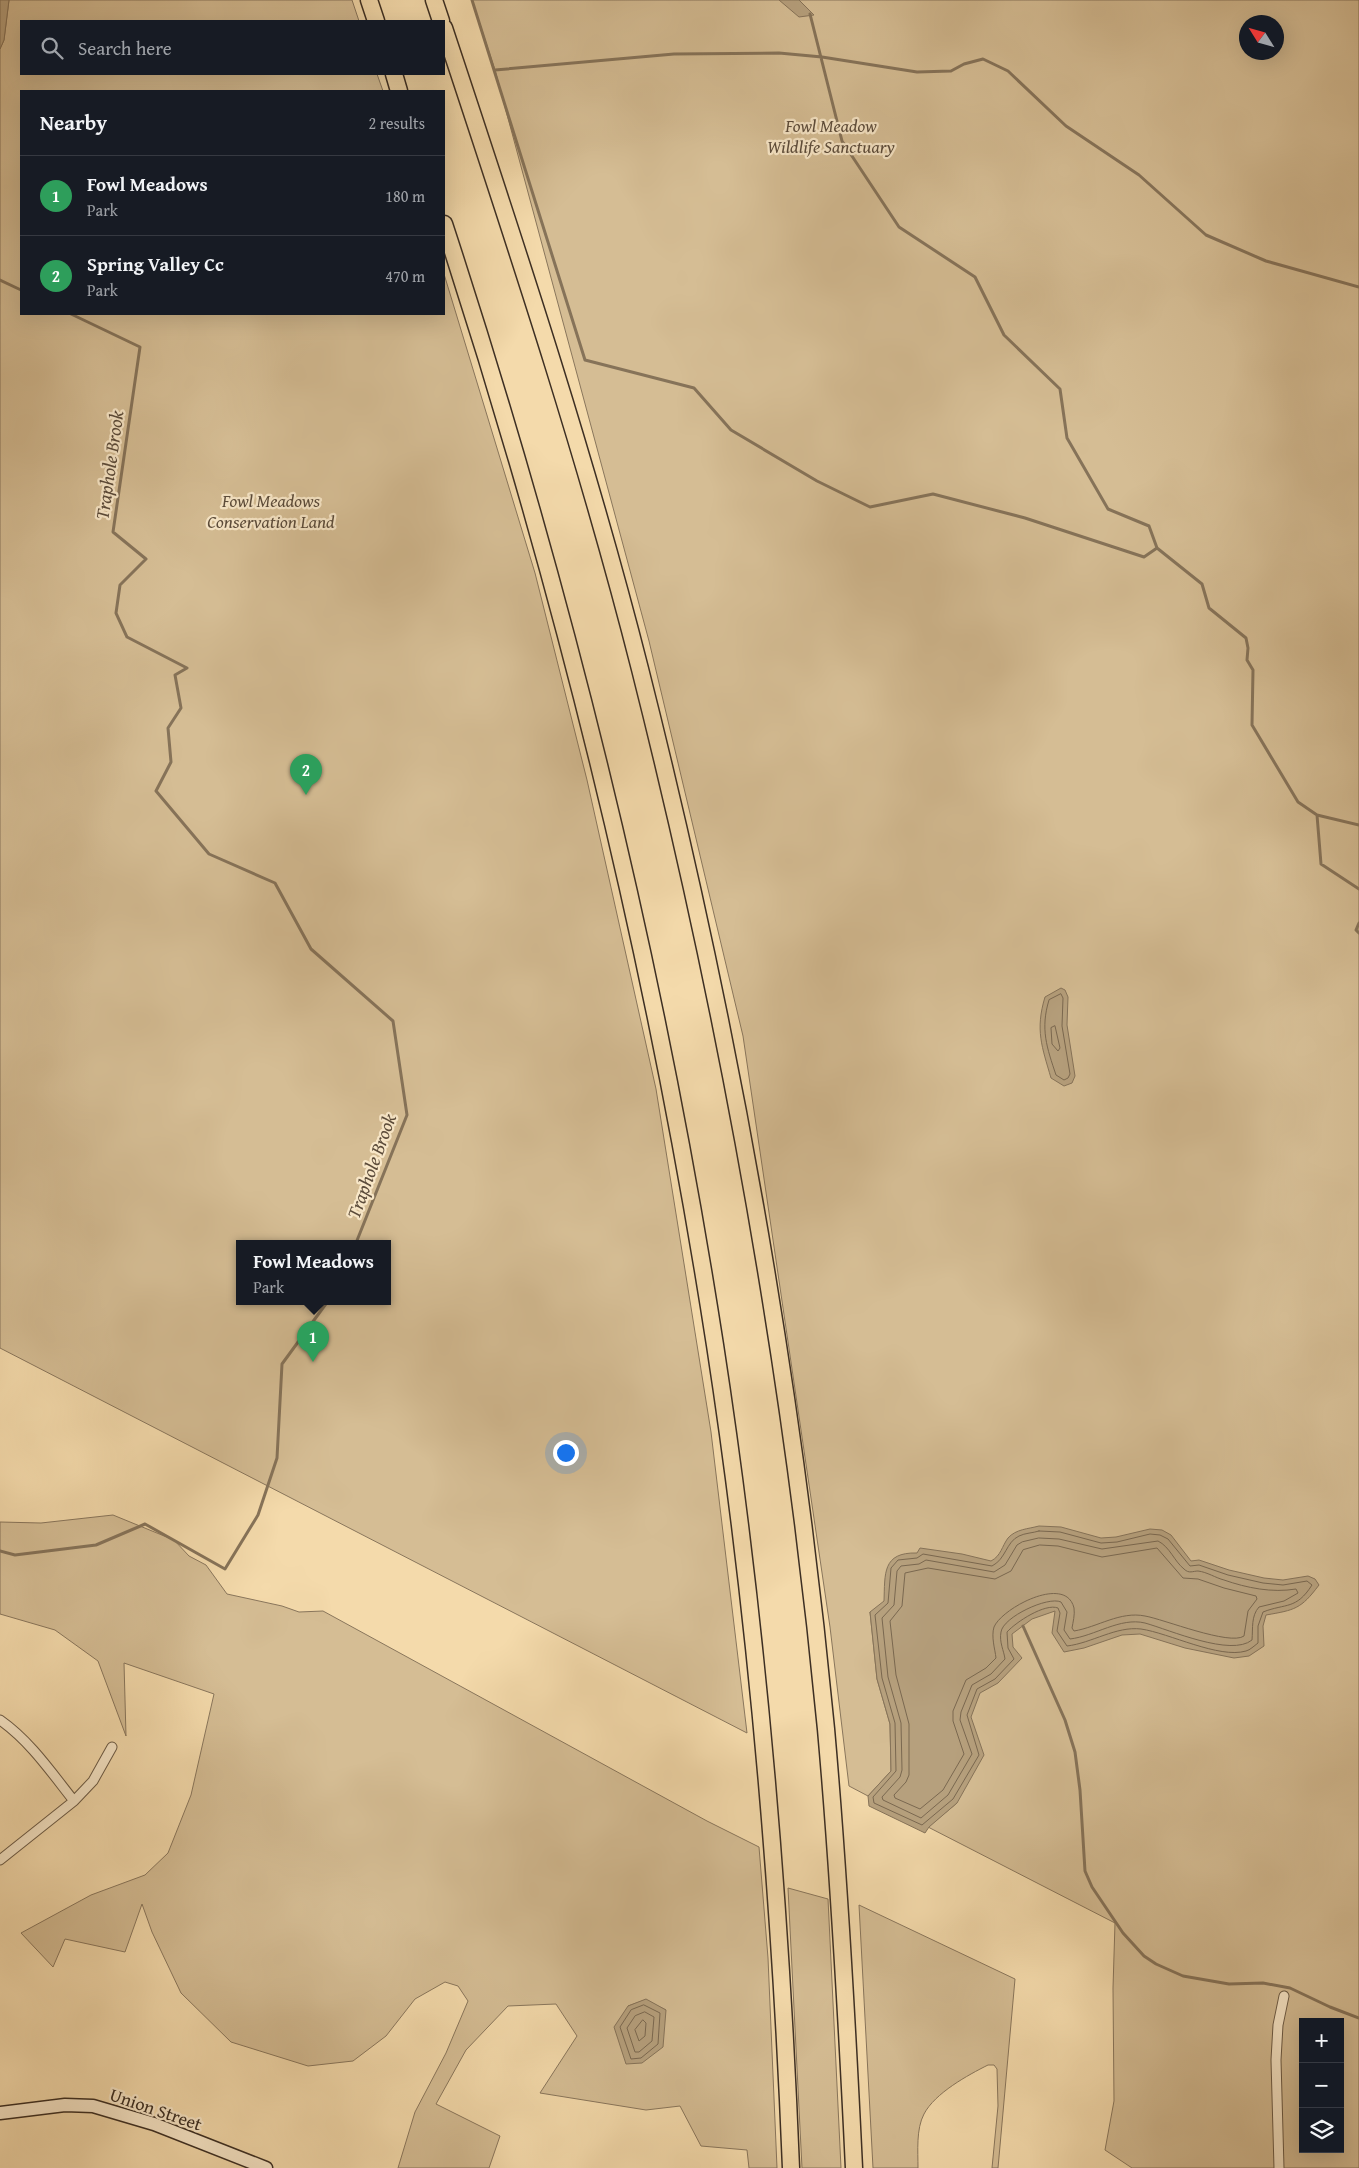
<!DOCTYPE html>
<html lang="en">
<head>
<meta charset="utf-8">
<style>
  :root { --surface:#171b24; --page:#242831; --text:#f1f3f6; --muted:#9ea1a6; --line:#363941; --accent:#7c3aed }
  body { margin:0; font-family:"Gentium Book Plus",serif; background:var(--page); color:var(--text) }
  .controls { position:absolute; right:15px; bottom:15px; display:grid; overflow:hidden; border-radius:0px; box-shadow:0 5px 20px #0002 }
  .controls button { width:45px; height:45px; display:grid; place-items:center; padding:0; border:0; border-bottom:1px solid var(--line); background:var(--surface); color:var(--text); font:25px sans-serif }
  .compass { position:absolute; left:1239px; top:15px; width:45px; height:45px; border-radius:50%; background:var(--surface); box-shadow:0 5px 20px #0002; rotate:307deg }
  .you { position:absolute; left:565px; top:1452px; width:18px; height:18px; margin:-12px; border:4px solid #fff; border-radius:50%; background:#1a73e8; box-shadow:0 0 0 8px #1a73e833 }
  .badge { display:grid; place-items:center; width:32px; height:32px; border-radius:50%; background:var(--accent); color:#fff; font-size:16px; font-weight:700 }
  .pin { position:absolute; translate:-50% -41px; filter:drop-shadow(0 1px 2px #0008) }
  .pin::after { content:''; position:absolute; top:26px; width:18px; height:15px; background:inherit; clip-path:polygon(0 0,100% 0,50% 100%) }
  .popup { position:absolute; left:236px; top:1240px; width:155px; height:65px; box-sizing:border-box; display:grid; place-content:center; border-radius:0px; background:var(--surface); filter:drop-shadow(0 1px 4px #0005); font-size:16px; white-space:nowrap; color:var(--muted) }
  .popup b { font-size:19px; color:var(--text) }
  .popup::after { content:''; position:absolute; left:50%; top:100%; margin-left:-10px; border:10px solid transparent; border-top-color:var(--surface) }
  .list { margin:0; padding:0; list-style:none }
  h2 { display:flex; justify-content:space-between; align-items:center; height:65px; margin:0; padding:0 20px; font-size:21px }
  h2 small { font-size:16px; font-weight:400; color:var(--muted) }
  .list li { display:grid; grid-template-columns:32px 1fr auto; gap:15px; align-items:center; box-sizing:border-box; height:80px; padding:0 20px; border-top:1px solid var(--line) }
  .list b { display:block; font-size:19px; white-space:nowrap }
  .list p { margin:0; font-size:16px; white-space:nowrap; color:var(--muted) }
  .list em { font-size:16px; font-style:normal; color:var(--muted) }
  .icon { flex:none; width:28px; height:28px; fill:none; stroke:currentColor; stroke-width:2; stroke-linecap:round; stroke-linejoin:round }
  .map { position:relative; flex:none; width:1359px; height:2168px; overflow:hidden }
  .search { position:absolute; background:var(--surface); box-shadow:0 5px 20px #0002; left:20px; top:20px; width:425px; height:55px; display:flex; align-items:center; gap:12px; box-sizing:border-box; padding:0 18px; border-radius:0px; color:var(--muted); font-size:19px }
  .panel { position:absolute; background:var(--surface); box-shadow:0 5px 20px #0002; left:20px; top:90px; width:425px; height:225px; border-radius:0px }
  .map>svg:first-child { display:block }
  .green { fill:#d5bd94; stroke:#89765c; fill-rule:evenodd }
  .water { fill:#b6a07d; stroke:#867359 }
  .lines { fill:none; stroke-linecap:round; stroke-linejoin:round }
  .shore { stroke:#7a6850; stroke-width:1 }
  .stream { stroke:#867359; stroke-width:3 }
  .minor-casing { stroke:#6b5a45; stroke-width:11 }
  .secondary-casing { stroke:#3d2f23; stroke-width:15 }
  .motorway-casing { stroke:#3d2f23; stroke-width:19 }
  .minor { stroke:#f8e7c8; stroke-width:9 }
  .secondary { stroke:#f8e7c8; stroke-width:12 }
  .motorway { stroke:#f4daab; stroke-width:16 }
  .labels { text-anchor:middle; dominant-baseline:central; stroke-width:4.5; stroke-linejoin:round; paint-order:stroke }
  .park-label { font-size:18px; font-style:italic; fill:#5b4b3a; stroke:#f8e7c8 }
  .street-label { font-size:18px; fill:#3d2f23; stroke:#f8e7c8 }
  .water-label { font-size:19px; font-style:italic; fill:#5b4b3a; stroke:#f8e7c8 }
</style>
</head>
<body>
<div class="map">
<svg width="1359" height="2168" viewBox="0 0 1359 2168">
  <rect width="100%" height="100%" fill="#f4daab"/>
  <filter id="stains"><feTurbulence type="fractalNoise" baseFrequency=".004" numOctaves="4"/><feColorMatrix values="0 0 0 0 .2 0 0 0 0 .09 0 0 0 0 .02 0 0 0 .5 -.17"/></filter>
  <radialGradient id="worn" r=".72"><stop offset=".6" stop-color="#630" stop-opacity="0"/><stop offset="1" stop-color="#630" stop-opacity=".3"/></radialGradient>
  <!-- green -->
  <path class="green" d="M9,0H352L359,21H21V74H377L383,91H21V314H444V274L535,573L587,780L656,1089L711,1432L747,1733L0,1348V49L4,40ZM239,1243H387V1301H239Z
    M472,0H1359V2168H1132L1105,2150L1114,2101L1113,1988L1115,1923L928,1827L957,1803L870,1612L877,1679L890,1724L891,1771L868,1796L849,1786L830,1627L743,1036L649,641L495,70ZM1246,22H1276V52H1246ZM1303,2022H1340V2149H1303Z
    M113,1515L174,1540L189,1556L206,1565L227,1594L282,1606L299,1612L323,1611L707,1821L759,1847L768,1958L777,2168H749L747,2150L701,2146L680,2106L646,2110L540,2093L577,2036L556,2004L508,2006L466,2050L436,2104L500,2136L489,2168H398L415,2112L446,2053L468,2001L458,1986L445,1982L415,1999L386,2036L353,2061L308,2066L231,2042L181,1993L152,1932L142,1904L125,1952L65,1939L53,1967L21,1933L91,1895L145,1875L168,1853L191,1795L214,1694L124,1663L126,1736L98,1661L55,1630L0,1614V1522L41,1523ZM645,2000L666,2010L628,2006Z
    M788,1888L828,1899L841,2168H802Z
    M859,1905L1015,1979L998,2168H992L998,2106L997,2069L994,2065H988C968,2075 935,2093 924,2114C916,2129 918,2151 918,2168H873Z"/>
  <!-- water -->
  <path class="water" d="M0,0H9L4,40L0,49Z
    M779,0H799L814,15L799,17Z
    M1061,988L1065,990L1068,997L1067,1025L1075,1076L1072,1083L1064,1086L1051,1078C1042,1047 1035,1030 1045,997Z
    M1039,1526L1061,1527L1101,1538L1116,1537L1150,1529L1162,1530L1171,1535L1191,1561L1199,1560L1229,1570L1264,1578L1283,1580L1308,1576L1315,1579L1319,1585C1301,1609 1295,1610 1266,1615L1263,1626L1264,1646L1249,1656L1234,1658L1185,1648L1140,1634L1122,1635L1084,1648L1064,1652L1052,1633L1055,1611L1032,1619L1012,1634L1013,1647L1022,1658L998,1683L980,1693L971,1717L984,1755L957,1803L929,1827L925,1833L869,1806L868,1796L891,1771L890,1724L877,1679L870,1612L884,1601C885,1574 882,1552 917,1553L920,1548L962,1554L991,1561C1001,1556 1002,1546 1008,1538C1016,1529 1028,1529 1039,1526Z
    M646,1999L666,2010L663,2047L642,2063L626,2064L614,2027L628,2006Z"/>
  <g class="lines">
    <!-- shore -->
    <path class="shore" d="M1061,994L1063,998L1062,1026L1070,1074L1068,1078L1064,1080L1056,1075C1047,1048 1040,1029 1049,1000Z
      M1055,1026L1060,1048L1058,1051L1052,1044L1051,1028Z
      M1039,1531L1060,1532L1101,1543L1117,1542L1150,1534L1160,1535L1168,1539L1190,1566L1199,1565L1228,1575L1263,1583L1283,1585L1307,1581L1312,1585C1296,1610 1286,1603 1263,1612L1258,1626V1643C1254,1646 1250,1650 1246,1651C1219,1659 1169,1633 1141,1629C1116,1626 1092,1643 1067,1646L1057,1631L1060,1613L1058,1608C1045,1603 1016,1622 1007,1632L1008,1648L1014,1659L995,1679L977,1689L967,1715L979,1755L953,1799L922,1825L874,1803L873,1797L896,1771L895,1723L882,1678L875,1615L888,1603L891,1568L898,1560L917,1558L923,1554L992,1566C1006,1559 1006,1542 1019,1536C1025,1533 1033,1533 1039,1531Z
      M1039,1538L1059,1539L1102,1549L1158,1541C1170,1547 1174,1561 1184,1569C1189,1574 1193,1571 1198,1571C1207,1572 1216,1578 1224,1580C1247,1588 1272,1593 1296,1589L1298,1593L1284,1601L1259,1607C1251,1616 1253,1628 1252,1640C1231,1657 1170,1630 1145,1623C1120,1617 1095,1636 1070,1639L1064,1630L1067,1612L1061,1602C1048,1596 1003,1617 1001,1632C999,1642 1004,1651 1005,1659L991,1674L972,1685L961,1712L960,1720L972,1754L948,1795L921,1818L883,1800L882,1797L900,1777L902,1770L901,1723L888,1677L882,1618L894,1605L897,1571L901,1566L919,1564L926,1560L994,1572L1005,1565L1017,1545L1022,1542Z
      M1040,1545L1058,1546L1102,1557L1157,1548L1183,1578L1198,1579L1224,1588L1256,1596L1257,1599L1248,1611L1244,1636C1230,1646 1163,1619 1145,1616C1120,1611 1098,1627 1074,1631L1072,1628C1073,1622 1075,1615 1074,1608C1066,1574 1002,1608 994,1627C991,1637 995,1649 996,1658L986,1668L966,1680L953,1711V1721L964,1754L943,1790L920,1809L895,1798L894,1795L906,1782L909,1775V1724L896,1675L890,1621L902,1606L905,1573L928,1568L995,1579L1011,1571L1023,1550Z
      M644,2005L660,2013L658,2044L641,2058L631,2059L620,2027L631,2010Z
      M645,2012L654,2017L652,2041L639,2052H635L627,2028L635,2016Z
      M643,2020L646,2023L645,2036L639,2041L635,2030Z"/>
    <!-- stream -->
    <path class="stream" d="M472,0L585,360L694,388L731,430L817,481L870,507L933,494L1025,518L1144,557L1157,548
      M810,14L842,141L899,227L975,277L1004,335L1060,389L1067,438L1108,509L1149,526L1157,548L1202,584L1209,608L1246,638L1248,648L1247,660L1253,670L1252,725L1298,802L1317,815L1321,864L1359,889
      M495,70L674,54L779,53L822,57L917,72L951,71L964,64L983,59L1008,71L1066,126L1139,175L1206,235L1266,261L1359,287
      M0,280L21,290
      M71,314L140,347L113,532L146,559L120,585L116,613L127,637L187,668L175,675L181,708L168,728L171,762L156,791L209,854L275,883L311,949L393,1021L407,1115L356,1243
      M1317,815L1359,825
      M1359,923L1356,930L1359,933
      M0,1551L15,1555L96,1545L145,1524L225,1569L258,1515L277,1458L282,1364L328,1301
      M1023,1626L1065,1720L1075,1752L1080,1790L1085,1871L1092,1887L1123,1933L1144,1956L1156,1964L1183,1976L1229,1984L1263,1983L1290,1988L1330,2007L1359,2018"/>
    <defs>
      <path id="minor" d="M0,1720C30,1741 51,1772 74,1801
        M0,1860L74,1801L93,1781L112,1747
        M1279,2168L1276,2060L1278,2025L1284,1996"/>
      <path id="secondary" d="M0,2113L65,2105L93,2106L154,2124L266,2168"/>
      <path id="motorway" d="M369,0L376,21
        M434,0L441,21
        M444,28C514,240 585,452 640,669C728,1017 792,1372 826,1729C839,1875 847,2021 854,2168
        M394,74L399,91
        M444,224C564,590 656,964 715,1345C757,1618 780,1892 791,2168"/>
    </defs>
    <!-- minor casing -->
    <use href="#minor" class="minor-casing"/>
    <!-- secondary casing -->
    <use href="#secondary" class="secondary-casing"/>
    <!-- motorway casing -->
    <use href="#motorway" class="motorway-casing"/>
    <!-- minor -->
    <use href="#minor" class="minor"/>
    <!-- secondary -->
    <use href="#secondary" class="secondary"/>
    <!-- motorway -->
    <use href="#motorway" class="motorway"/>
  </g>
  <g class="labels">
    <!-- park labels -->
    <g class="park-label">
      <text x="831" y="125">Fowl Meadow<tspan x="831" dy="21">Wildlife Sanctuary</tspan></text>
      <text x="271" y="500">Fowl Meadows<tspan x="271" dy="21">Conservation Land</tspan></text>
    </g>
    <!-- street labels -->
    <g class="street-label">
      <text transform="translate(156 2109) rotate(19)">Union Street</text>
    </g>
    <!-- water labels -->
    <g class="water-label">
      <text transform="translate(109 465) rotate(-82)">Traphole Brook</text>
      <text transform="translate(371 1166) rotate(-70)">Traphole Brook</text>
    </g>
  </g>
  <rect width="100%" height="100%" filter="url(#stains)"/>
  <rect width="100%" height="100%" fill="url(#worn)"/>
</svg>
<div class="controls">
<button>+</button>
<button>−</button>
<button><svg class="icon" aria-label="layers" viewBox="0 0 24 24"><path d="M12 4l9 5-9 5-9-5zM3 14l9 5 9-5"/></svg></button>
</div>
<svg class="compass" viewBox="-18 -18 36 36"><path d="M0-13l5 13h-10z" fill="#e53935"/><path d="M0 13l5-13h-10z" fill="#9ea1a6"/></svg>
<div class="you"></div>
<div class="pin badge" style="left:313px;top:1362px;background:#2e9e5b">1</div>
<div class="popup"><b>Fowl Meadows</b>Park</div>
<div class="pin badge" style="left:306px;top:795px;background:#2e9e5b">2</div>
<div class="search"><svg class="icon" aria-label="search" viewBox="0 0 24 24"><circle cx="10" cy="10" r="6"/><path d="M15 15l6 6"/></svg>Search here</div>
<section class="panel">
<h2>Nearby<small>2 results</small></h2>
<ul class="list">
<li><span class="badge" style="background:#2e9e5b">1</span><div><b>Fowl Meadows</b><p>Park</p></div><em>180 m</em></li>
<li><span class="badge" style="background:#2e9e5b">2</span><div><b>Spring Valley Cc</b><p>Park</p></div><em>470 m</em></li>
</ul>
</section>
</div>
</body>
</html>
